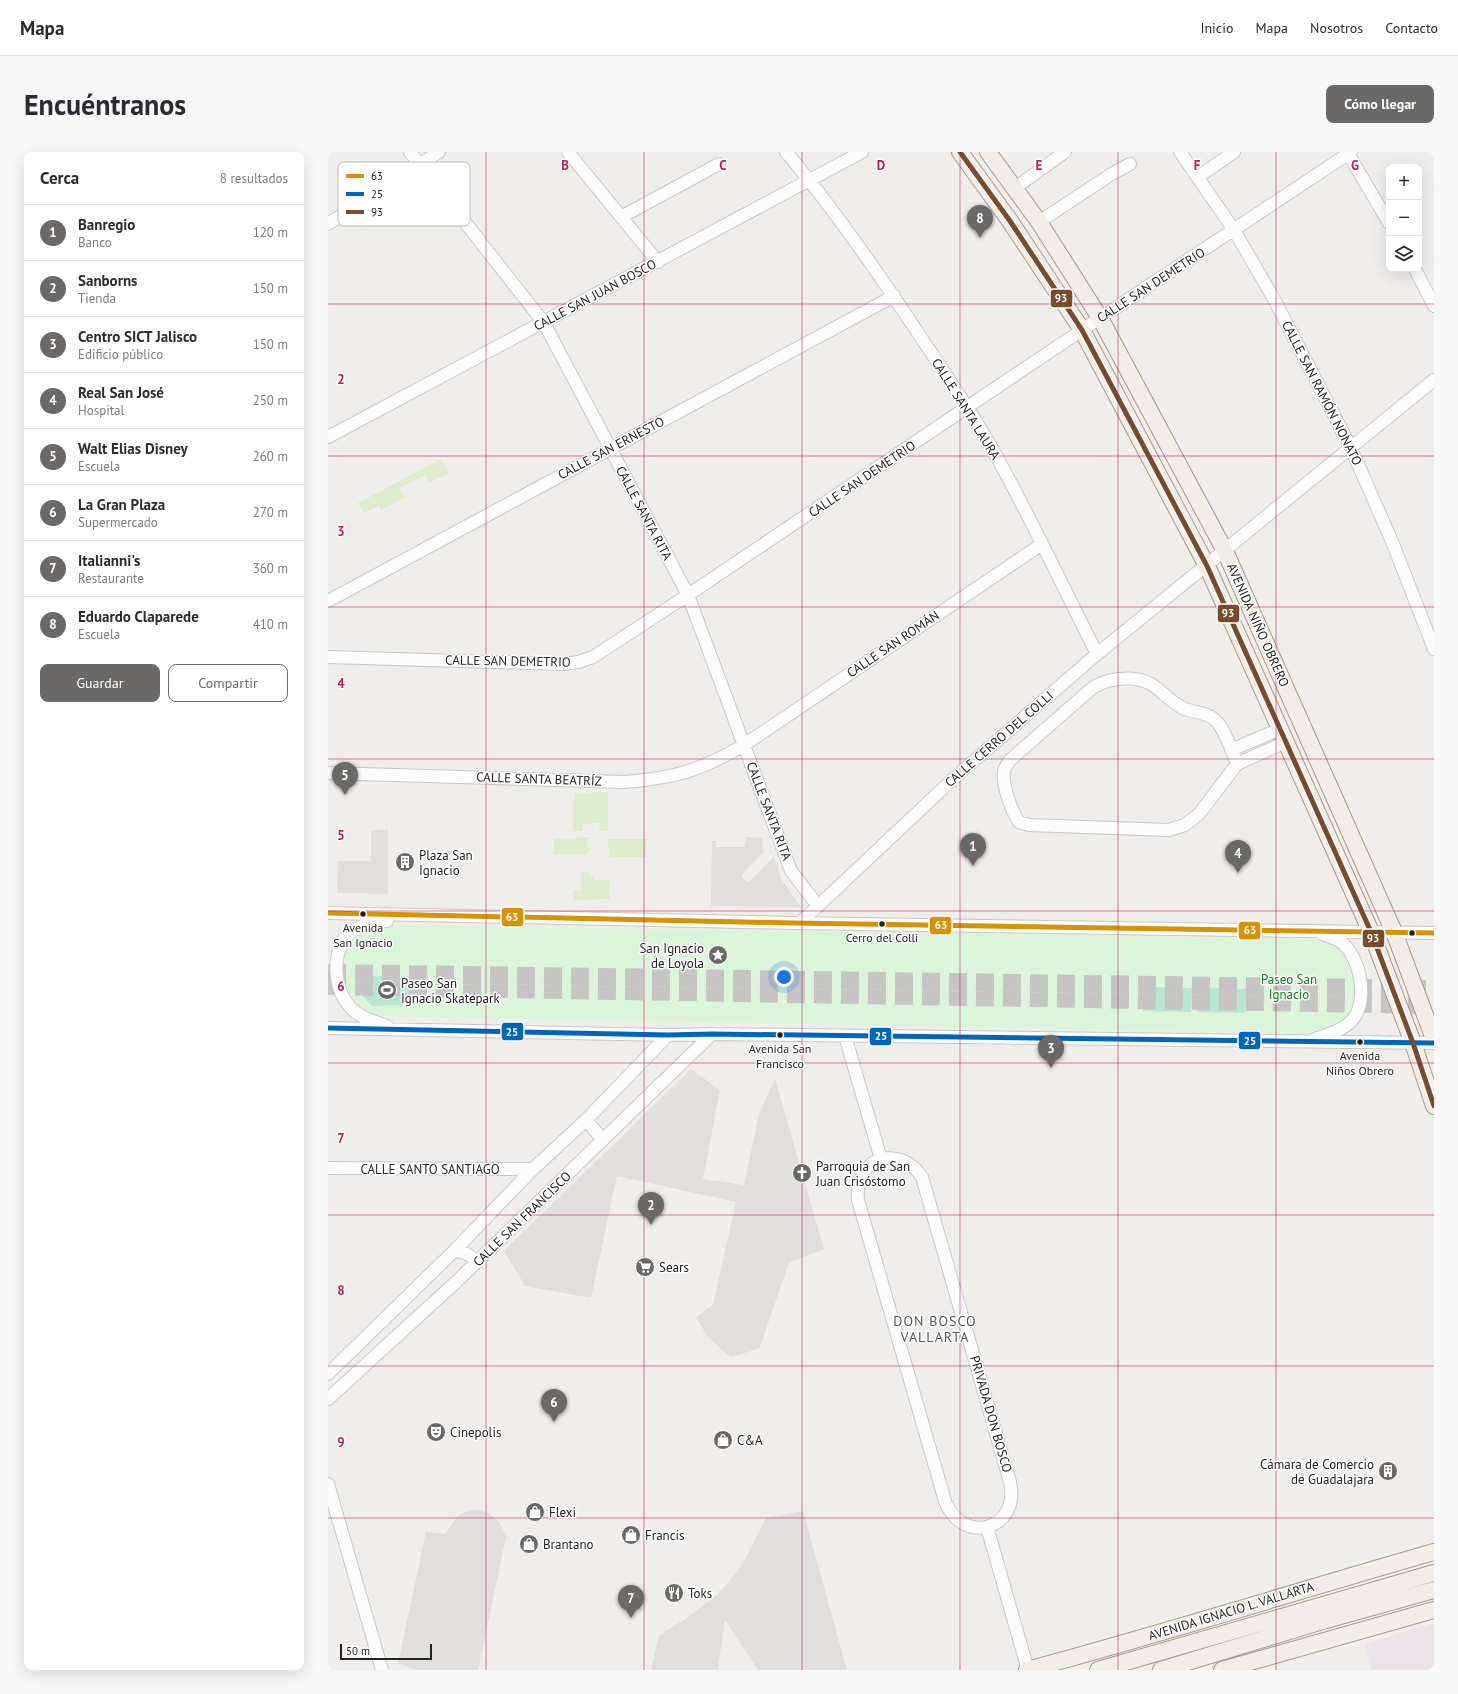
<!DOCTYPE html>
<html lang="es">
<head>
<meta charset="utf-8">
<style>
  :root { --surface:#fff; --page:#f7f7f7; --text:#2b2b33; --muted:#7c7c81; --line:#e1e1e2; --accent:#6a6968 }
  body { margin:0; font-family:"PT Sans",sans-serif; background:var(--page); color:var(--text) }
  .controls { position:absolute; right:12px; top:12px; display:grid; overflow:hidden; border-radius:8px; box-shadow:0 4px 16px #0002 }
  .controls button { width:36px; height:36px; display:grid; place-items:center; padding:0; border:0; border-bottom:1px solid var(--line); background:var(--surface); color:var(--text); font:20px sans-serif }
  .scale { position:absolute; left:12px; bottom:10px; width:92px; box-sizing:border-box; padding-left:4px; border:2px solid #222; border-top:0; font-size:11px; line-height:14px; white-space:nowrap; color:#222; -webkit-text-stroke:3px #fff; paint-order:stroke }
  .you { position:absolute; left:456px; top:825px; width:14px; height:14px; margin:-10px; border:3px solid #fff; border-radius:50%; background:#1a73e8; box-shadow:0 0 0 6px #1a73e833 }
  .badge { display:grid; place-items:center; width:26px; height:26px; border-radius:50%; background:var(--accent); color:#fff; font-size:13px; font-weight:700 }
  .pin { position:absolute; translate:-50% -33px; filter:drop-shadow(0 1px 2px #0008) }
  .pin::after { content:''; position:absolute; top:21px; width:14px; height:12px; background:inherit; clip-path:polygon(0 0,100% 0,50% 100%) }
  .list { margin:0; padding:0; list-style:none }
  h2 { display:flex; justify-content:space-between; align-items:center; height:52px; margin:0; padding:0 16px; font-size:17px }
  h2 small { font-size:13px; font-weight:400; color:var(--muted) }
  .list li { display:grid; grid-template-columns:26px 1fr auto; gap:12px; align-items:center; box-sizing:border-box; height:56px; padding:0 16px; border-top:1px solid var(--line) }
  .list b { display:block; font-size:15px; white-space:nowrap }
  .list p { margin:0; font-size:13px; white-space:nowrap; color:var(--muted) }
  .list em { font-size:13px; font-style:normal; color:var(--muted) }
  .actions { display:flex; gap:8px; padding:12px 16px }
  .actions a { flex:1; padding:9px 0; border:1px solid var(--accent); border-radius:8px; text-align:center; font-size:14px; color:var(--accent) }
  .actions .main { background:var(--accent); color:#fff }
  .icon { flex:none; width:22px; height:22px; fill:none; stroke:currentColor; stroke-width:2; stroke-linecap:round; stroke-linejoin:round }
  .map { position:relative; flex:none; width:1106px; height:1518px; overflow:hidden; border-radius:8px }
  header { display:flex; align-items:center; gap:24px; box-sizing:border-box; height:56px; padding:0 20px; background:var(--surface); border-bottom:1px solid var(--line) }
  header strong { font-size:19px }
  nav { display:flex; gap:22px; margin-inline-start:auto; font-size:14px }
  .intro { display:flex; align-items:center; justify-content:space-between; box-sizing:border-box; height:96px; padding:0 24px }
  h1 { margin:0; font-size:28px }
  .button { padding:10px 18px; border-radius:8px; background:var(--accent); color:#fff; font-size:14px; font-weight:700 }
  main { display:flex; gap:24px; padding:0 24px }
  aside { flex:1; background:var(--surface); border-radius:8px; box-shadow:0 4px 16px #0002 }
  .map>svg:first-child { display:block }
  .industrial { fill:#ede4e9 }
  .grass { fill:#ddeccb }
  .park { fill:#daf5da }
  .pitch { fill:#b7e6d2 }
  .parking { fill:#e0dfde }
  .lines { fill:none; stroke-linecap:round; stroke-linejoin:round }
  .highway-tunnel { stroke:#c7c5c3; stroke-width:18; stroke-dasharray:18 9; stroke-linecap:butt }
  .minor-casing { stroke:#c9c8c7; stroke-width:14 }
  .major-casing { stroke:#a79c86; stroke-width:18 }
  .minor { stroke:#fdfcfc; stroke-width:12 }
  .major { stroke:#f3ede7; stroke-width:16 }
  .bus-1-casing { stroke:#fff; stroke-width:8 }
  .bus-2-casing { stroke:#fff; stroke-width:8 }
  .bus-3-casing { stroke:#fff; stroke-width:8 }
  .bus-1 { stroke:#d79205; stroke-width:5 }
  .bus-2 { stroke:#0065bd; stroke-width:5 }
  .bus-3 { stroke:#7a4b2a; stroke-width:5 }
  .grid { fill:none; stroke:#c2185b; stroke-width:1; stroke-opacity:0.55 }
  .bus-dot { fill:#222; stroke:#fff; stroke-width:1.5 }
  .labels { text-anchor:middle; dominant-baseline:central; stroke-width:3; stroke-linejoin:round; paint-order:stroke }
  .bus-label { font-size:12px; fill:#222; stroke:#fff }
  .street-label { font-size:13px; fill:#222; stroke:#fff }
  .poi-label { font-size:13px; fill:#222; stroke:#fff; text-anchor:start }
  .park-label { font-size:13px; fill:#0c8416; stroke:#fff }
  .neighbourhood-label { font-size:14px; letter-spacing:1px; fill:#555; stroke:#fff }
  .key { fill:#fff; stroke:#bdbdbd; stroke-width:1 }
  .key-label { font-size:11px; fill:#222 }
  .grid-label { font-size:13px; text-anchor:middle; font-weight:bold; fill:#c2185b; stroke:#fff; stroke-width:3; stroke-linejoin:round; paint-order:stroke }
  .line-badge { stroke:#fff; stroke-width:1.5 }
  .badge-label { font-size:11px; text-anchor:middle; font-weight:bold; fill:#fff }
</style>
</head>
<body>
<header>
<strong>Mapa</strong>
<nav><a>Inicio</a><a>Mapa</a><a>Nosotros</a><a>Contacto</a></nav>
</header>
<div class="intro"><h1>Encuéntranos</h1><a class="button">Cómo llegar</a></div>
<main>
<aside>
<h2>Cerca<small>8 resultados</small></h2>
<ul class="list">
<li><span class="badge">1</span><div><b>Banregio</b><p>Banco</p></div><em>120 m</em></li>
<li><span class="badge">2</span><div><b>Sanborns</b><p>Tienda</p></div><em>150 m</em></li>
<li><span class="badge">3</span><div><b>Centro SICT Jalisco</b><p>Edificio público</p></div><em>150 m</em></li>
<li><span class="badge">4</span><div><b>Real San José</b><p>Hospital</p></div><em>250 m</em></li>
<li><span class="badge">5</span><div><b>Walt Elias Disney</b><p>Escuela</p></div><em>260 m</em></li>
<li><span class="badge">6</span><div><b>La Gran Plaza</b><p>Supermercado</p></div><em>270 m</em></li>
<li><span class="badge">7</span><div><b>Italianni's</b><p>Restaurante</p></div><em>360 m</em></li>
<li><span class="badge">8</span><div><b>Eduardo Claparede</b><p>Escuela</p></div><em>410 m</em></li>
</ul>
<div class="actions"><a class="main">Guardar</a><a>Compartir</a></div>
</aside>
<div class="map">
<svg width="1106" height="1518" viewBox="0 0 1106 1518">
  <rect width="100%" height="100%" fill="#f0eeeb"/>
  <!-- industrial -->
  <path class="industrial" d="M1106,1471V1518H1044L1036,1492Z"/>
  <!-- grass -->
  <path class="grass" d="M113,307L121,321L101,331L97,323L71,336L77,345L53,358L51,354L36,361L30,351Z
    M280,640V679H272L271,671L254,672V679H245L246,641Z
    M262,685L259,689V694L264,698L257,702H226V687Z
    M280,687H319L318,705H281Z
    M253,720H261L267,728H281L282,747L245,748V739H253Z"/>
  <!-- park -->
  <path class="park" d="M56,773L996,787L1013,796L1026,812L1029,850L1021,865L994,882L50,864C45,863 37,863 32,860C10,845 6,803 25,785C33,777 46,775 56,773Z"/>
  <!-- pitch -->
  <path class="pitch" d="M44,824H78L83,830L84,848L76,853L45,854L34,844V832Z
    M815,835L864,836L863,860L815,859Z
    M869,836L918,837L917,861L869,860Z"/>
  <!-- parking -->
  <path class="parking" d="M60,677V742L9,741L10,709H43V679Z
    M418,685L434,686L435,700L413,724L420,731L446,704L454,728L473,755L383,754L384,689H388V695H417Z
    M363,917L392,938L375,1027L416,1033L431,962L447,927L496,1097L461,1111L431,1197L402,1205L379,1184L368,1165L385,1153L408,1050L289,1024L263,1146L197,1134L176,1099Z
    M150,1358L160,1361L172,1371L178,1385L150,1518H88L70,1511L98,1380L118,1382L123,1373L130,1364L140,1359Z
    M475,1359L519,1518H430L397,1468L390,1515L391,1518H323L331,1484L363,1463L391,1441L413,1415L438,1366Z"/>
  <g class="lines">
    <!-- highway-tunnel -->
    <path class="highway-tunnel" d="M0,821L1106,837
      M0,834L1106,853"/>
    <defs>
      <path id="minor" d="M82,0L216,171L360,443L463,719L490,754
        M240,0L330,110
        M458,0C506,57 549,119 590,181C616,220 643,259 666,300C703,366 735,435 769,502
        M852,0L906,78L947,149L1023,296L1065,392L1106,497
        M1019,0L1061,71
        M870,25L906,0
        M687,36L737,0
        M293,65L391,12
        M711,70L782,23L802,12
        M0,72L111,0
        M1087,117L1106,154
        M0,285L534,0
        M0,449L566,144
        M0,505L236,512L250,510L265,505L360,443L754,178L1023,0
        M903,598L952,577
        M909,612C904,599 897,577 887,568C878,559 863,561 853,555C841,549 833,537 821,531C804,523 776,526 762,538L682,608C680,611 677,615 676,619C674,633 683,658 691,670L701,673L841,678L857,673L871,662L909,612L958,590
        M0,621L296,630C346,626 372,619 416,593L714,392
        M0,761L465,771L1106,781
        M59,769C44,769 23,776 15,789C4,809 7,840 23,856C32,866 46,869 59,874
        M472,771L625,627L769,502L1106,228
        M0,876L340,883L384,882L1106,891
        M517,884L553,1007
        M987,887C1001,882 1016,878 1025,867C1041,848 1032,804 1013,790C1007,786 999,784 993,781
        M258,968L275,988
        M557,1006C574,1006 584,1011 594,1025L682,1330C693,1377 635,1395 617,1349L530,1048C528,1028 536,1011 557,1006Z
        M0,1016L205,1017
        M126,1099C136,1099 142,1103 149,1110
        M0,1222L126,1099L205,1017L258,968L340,883
        M0,1247L128,1130L384,882
        M0,1332L54,1518
        M659,1375L700,1518"/>
      <path id="major" d="M632,0L682,69L754,178L879,414L1043,780L1085,891L1106,954
        M660,0L711,70L772,166L897,399L1066,780L1106,887
        M699,1518C836,1481 970,1439 1106,1400
        M770,1518L1106,1421
        M833,1518L998,1468L1106,1438
        M894,1518L1106,1458"/>
    </defs>
    <!-- minor casing -->
    <use href="#minor" class="minor-casing"/>
    <!-- major casing -->
    <use href="#major" class="major-casing"/>
    <!-- minor -->
    <use href="#minor" class="minor"/>
    <!-- major -->
    <use href="#major" class="major"/>
    <defs>
      <path id="bus-1" d="M0,761L465,771L1106,781"/>
      <path id="bus-2" d="M0,876L340,883L384,882L1106,891"/>
      <path id="bus-3" d="M632,0L682,69L754,178L879,414L1043,780L1085,891L1106,954"/>
    </defs>
    <!-- bus-1 casing -->
    <use href="#bus-1" class="bus-1-casing"/>
    <!-- bus-2 casing -->
    <use href="#bus-2" class="bus-2-casing"/>
    <!-- bus-3 casing -->
    <use href="#bus-3" class="bus-3-casing"/>
    <!-- bus-1 -->
    <use href="#bus-1" class="bus-1"/>
    <!-- bus-2 -->
    <use href="#bus-2" class="bus-2"/>
    <!-- bus-3 -->
    <use href="#bus-3" class="bus-3"/>
  </g>
  <!-- grid -->
  <path class="grid" d="M158,0V1518M316,0V1518M474,0V1518M632,0V1518M790,0V1518M948,0V1518M0,152H1106M0,304H1106M0,455H1106M0,607H1106M0,759H1106M0,911H1106M0,1063H1106M0,1214H1106M0,1366H1106"/>
  <!-- icons -->
  <defs>
    <symbol id="building-disc" viewBox="-11 -11 22 22"><circle r="9.5" fill="#6a6968" stroke="#fff"/><path d="M-4-6H4V6H1V3H-1V6H-4ZM-2.5-4.3h1.7v1.8h-1.7ZM.8-4.3h1.7v1.8H.8ZM-2.5-1h1.7V.8h-1.7ZM.8-1h1.7V.8H.8Z" fill="#fff"/></symbol>
    <symbol id="sight-disc" viewBox="-11 -11 22 22"><circle r="9.5" fill="#6a6968" stroke="#fff"/><path d="M0-6L1.8-2.2L6-1.7L2.9 1.2L3.7 5.4L0 3.3L-3.7 5.4L-2.9 1.2L-6-1.7L-1.8-2.2Z" fill="#fff"/></symbol>
    <symbol id="stadium-disc" viewBox="-11 -11 22 22"><circle r="9.5" fill="#6a6968" stroke="#fff"/><path d="M0-5a6.5 5 0 1 0 0 10a6.5 5 0 1 0 0-10ZM-3.5-1.8h7v3.6h-7Z" fill="#fff"/></symbol>
    <symbol id="church-disc" viewBox="-11 -11 22 22"><circle r="9.5" fill="#6a6968" stroke="#fff"/><path d="M-1.2-6h2.4v3.5h3.3v2.4h-3.3V6h-2.4V-.1h-3.3v-2.4h3.3Z" fill="#fff"/></symbol>
    <symbol id="supermarket-disc" viewBox="-11 -11 22 22"><circle r="9.5" fill="#6a6968" stroke="#fff"/><path d="M-6-5.5h2.5l.6 2H6L4.5 2H-2.5L-4.4-4H-6ZM-1.5 3.2a1.3 1.3 0 1 0 .1 0ZM3 3.2a1.3 1.3 0 1 0 .1 0Z" fill="#fff"/></symbol>
    <symbol id="theatre-disc" viewBox="-11 -11 22 22"><circle r="9.5" fill="#6a6968" stroke="#fff"/><path d="M-5-5.5Q0-4 5-5.5V0Q5 5 0 6Q-5 5-5 0ZM-3.3-2.5H-1v1.5H-3.3ZM1-2.5H3.3v1.5H1ZM-2.8 1Q0 5.5 2.8 1Z" fill="#fff"/></symbol>
    <symbol id="shop-disc" viewBox="-11 -11 22 22"><circle r="9.5" fill="#6a6968" stroke="#fff"/><path d="M-5-2.5h2.3a2.7 3.5 0 0 1 5.4 0H5L5.5 6h-11ZM-1.5-2.5h3a1.5 2.3 0 0 0-3 0Z" fill="#fff"/></symbol>
    <symbol id="restaurant-disc" viewBox="-11 -11 22 22"><circle r="9.5" fill="#6a6968" stroke="#fff"/><path d="M-5-6h1v4h1v-4h1v4h1v-4h1v5L-1.5 .5V6h-2V.5L-5-1ZM5-6V6H3V1.5H1.5Q1.5-4 5-6Z" fill="#fff"/></symbol>
  </defs>
  <g fill-rule="evenodd">
    <use href="#building-disc" x="66" y="699" width="22" height="22"/>
    <use href="#sight-disc" x="379" y="792" width="22" height="22"/>
    <use href="#stadium-disc" x="48" y="827" width="22" height="22"/>
    <use href="#church-disc" x="463" y="1010" width="22" height="22"/>
    <use href="#supermarket-disc" x="306" y="1104" width="22" height="22"/>
    <use href="#theatre-disc" x="97" y="1269" width="22" height="22"/>
    <use href="#shop-disc" x="384" y="1277" width="22" height="22"/>
    <use href="#building-disc" x="1049" y="1308" width="22" height="22"/>
    <use href="#shop-disc" x="196" y="1349" width="22" height="22"/>
    <use href="#shop-disc" x="292" y="1372" width="22" height="22"/>
    <use href="#shop-disc" x="190" y="1381" width="22" height="22"/>
    <use href="#restaurant-disc" x="335" y="1430" width="22" height="22"/>
  </g>
  <!-- markers -->
  <g class="bus-dot">
    <circle cx="35" cy="762" r="3.5"/>
    <circle cx="554" cy="772" r="3.5"/>
    <circle cx="1084" cy="781" r="3.5"/>
    <circle cx="452" cy="883" r="3.5"/>
    <circle cx="1032" cy="890" r="3.5"/>
  </g>
  <g class="labels">
    <!-- bus labels -->
    <g class="bus-label">
      <text x="35" y="775">Avenida<tspan x="35" dy="15">San Ignacio</tspan></text>
      <text x="554" y="785">Cerro del Colli</text>
      <text x="452" y="896">Avenida San<tspan x="452" dy="15">Francisco</tspan></text>
      <text x="1032" y="903">Avenida<tspan x="1032" dy="15">Niños Obrero</tspan></text>
    </g>
    <!-- street labels -->
    <g class="street-label">
      <text transform="translate(823 133) rotate(-33)">CALLE SAN DEMETRIO</text>
      <text transform="translate(267 143) rotate(-28)">CALLE SAN JUAN BOSCO</text>
      <text transform="translate(994 241) rotate(63)">CALLE SAN RAMÓN NONATO</text>
      <text transform="translate(638 257) rotate(58)">CALLE SANTA LAURA</text>
      <text transform="translate(283 296) rotate(-28)">CALLE SAN ERNESTO</text>
      <text transform="translate(534 327) rotate(-34)">CALLE SAN DEMETRIO</text>
      <text transform="translate(316 361) rotate(62)">CALLE SANTA RITA</text>
      <text transform="translate(930 473) rotate(66)">AVENIDA NIÑO OBRERO</text>
      <text transform="translate(565 492) rotate(-34)">CALLE SAN ROMÁN</text>
      <text transform="translate(180 509) rotate(1)">CALLE SAN DEMETRIO</text>
      <text transform="translate(671 587) rotate(-41)">CALLE CERRO DEL COLLI</text>
      <text transform="translate(211 627) rotate(2)">CALLE SANTA BEATRÍZ</text>
      <text transform="translate(441 659) rotate(69)">CALLE SANTA RITA</text>
      <text x="102" y="1017">CALLE SANTO SANTIAGO</text>
      <text transform="translate(194 1067) rotate(-44)">CALLE SAN FRANCISCO</text>
      <text transform="translate(663 1262) rotate(74)">PRIVADA DON BOSCO</text>
      <text transform="translate(903 1459) rotate(-17)">AVENIDA IGNACIO L. VALLARTA</text>
    </g>
    <!-- poi labels -->
    <g class="poi-label">
      <text x="91" y="703">Plaza San<tspan x="91" dy="15">Ignacio</tspan></text>
      <text x="376" y="796" text-anchor="end">San Ignacio<tspan x="376" dy="15">de Loyola</tspan></text>
      <text x="73" y="831">Paseo San<tspan x="73" dy="15">Ignacio Skatepark</tspan></text>
      <text x="488" y="1014">Parroquia de San<tspan x="488" dy="15">Juan Crisóstomo</tspan></text>
      <text x="331" y="1115">Sears</text>
      <text x="122" y="1280">Cinepolis</text>
      <text x="409" y="1288">C&amp;A</text>
      <text x="1046" y="1312" text-anchor="end">Cámara de Comercio<tspan x="1046" dy="15">de Guadalajara</tspan></text>
      <text x="221" y="1360">Flexi</text>
      <text x="317" y="1383">Francis</text>
      <text x="215" y="1392">Brantano</text>
      <text x="360" y="1441">Toks</text>
    </g>
    <!-- park labels -->
    <g class="park-label">
      <text x="961" y="827">Paseo San<tspan x="961" dy="15">Ignacio</tspan></text>
    </g>
    <!-- neighbourhood labels -->
    <g class="neighbourhood-label">
      <text x="607" y="1169">DON BOSCO<tspan x="607" dy="16">VALLARTA</tspan></text>
    </g>
  </g>
  <!-- legend -->
  <rect x="10" y="10" width="132" height="64" rx="6" class="key"/>
  <rect x="18" y="22" width="18" height="4" fill="#d79205"/>
  <rect x="18" y="40" width="18" height="4" fill="#0065bd"/>
  <rect x="18" y="58" width="18" height="4" fill="#7a4b2a"/>
  <g class="key-label">
    <text x="43" y="28">63</text>
    <text x="43" y="46">25</text>
    <text x="43" y="64">93</text>
  </g>
  <g class="grid-label">
    <text x="237" y="18">B</text>
    <text x="395" y="18">C</text>
    <text x="553" y="18">D</text>
    <text x="711" y="18">E</text>
    <text x="869" y="18">F</text>
    <text x="1027" y="18">G</text>
    <text x="13" y="232">2</text>
    <text x="13" y="384">3</text>
    <text x="13" y="536">4</text>
    <text x="13" y="688">5</text>
    <text x="13" y="839">6</text>
    <text x="13" y="991">7</text>
    <text x="13" y="1143">8</text>
    <text x="13" y="1295">9</text>
  </g>
  <g class="line-badge">
    <rect x="722" y="137" width="23" height="19" rx="4" fill="#7a4b2a"/>
    <rect x="889" y="452" width="23" height="19" rx="4" fill="#7a4b2a"/>
    <rect x="173" y="755" width="23" height="20" rx="4" fill="#d79205"/>
    <rect x="601" y="764" width="23" height="19" rx="4" fill="#d79205"/>
    <rect x="910" y="769" width="23" height="19" rx="4" fill="#d79205"/>
    <rect x="1034" y="777" width="23" height="19" rx="4" fill="#7a4b2a"/>
    <rect x="173" y="870" width="23" height="19" rx="4" fill="#0065bd"/>
    <rect x="541" y="875" width="23" height="19" rx="4" fill="#0065bd"/>
    <rect x="910" y="879" width="23" height="19" rx="4" fill="#0065bd"/>
  </g>
  <g class="badge-label">
    <text x="733" y="150">93</text>
    <text x="900" y="465">93</text>
    <text x="184" y="769">63</text>
    <text x="613" y="777">63</text>
    <text x="922" y="782">63</text>
    <text x="1045" y="790">93</text>
    <text x="184" y="884">25</text>
    <text x="553" y="888">25</text>
    <text x="922" y="893">25</text>
  </g>
</svg>
<div class="controls">
<button>+</button>
<button>−</button>
<button><svg class="icon" aria-label="layers" viewBox="0 0 24 24"><path d="M12 4l9 5-9 5-9-5zM3 14l9 5 9-5"/></svg></button>
</div>
<div class="scale">50 m</div>
<div class="you"></div>
<div class="pin badge" style="left:645px;top:714px">1</div>
<div class="pin badge" style="left:323px;top:1073px">2</div>
<div class="pin badge" style="left:723px;top:916px">3</div>
<div class="pin badge" style="left:910px;top:721px">4</div>
<div class="pin badge" style="left:17px;top:643px">5</div>
<div class="pin badge" style="left:226px;top:1270px">6</div>
<div class="pin badge" style="left:303px;top:1466px">7</div>
<div class="pin badge" style="left:652px;top:86px">8</div>
</div>
</main>
</body>
</html>
